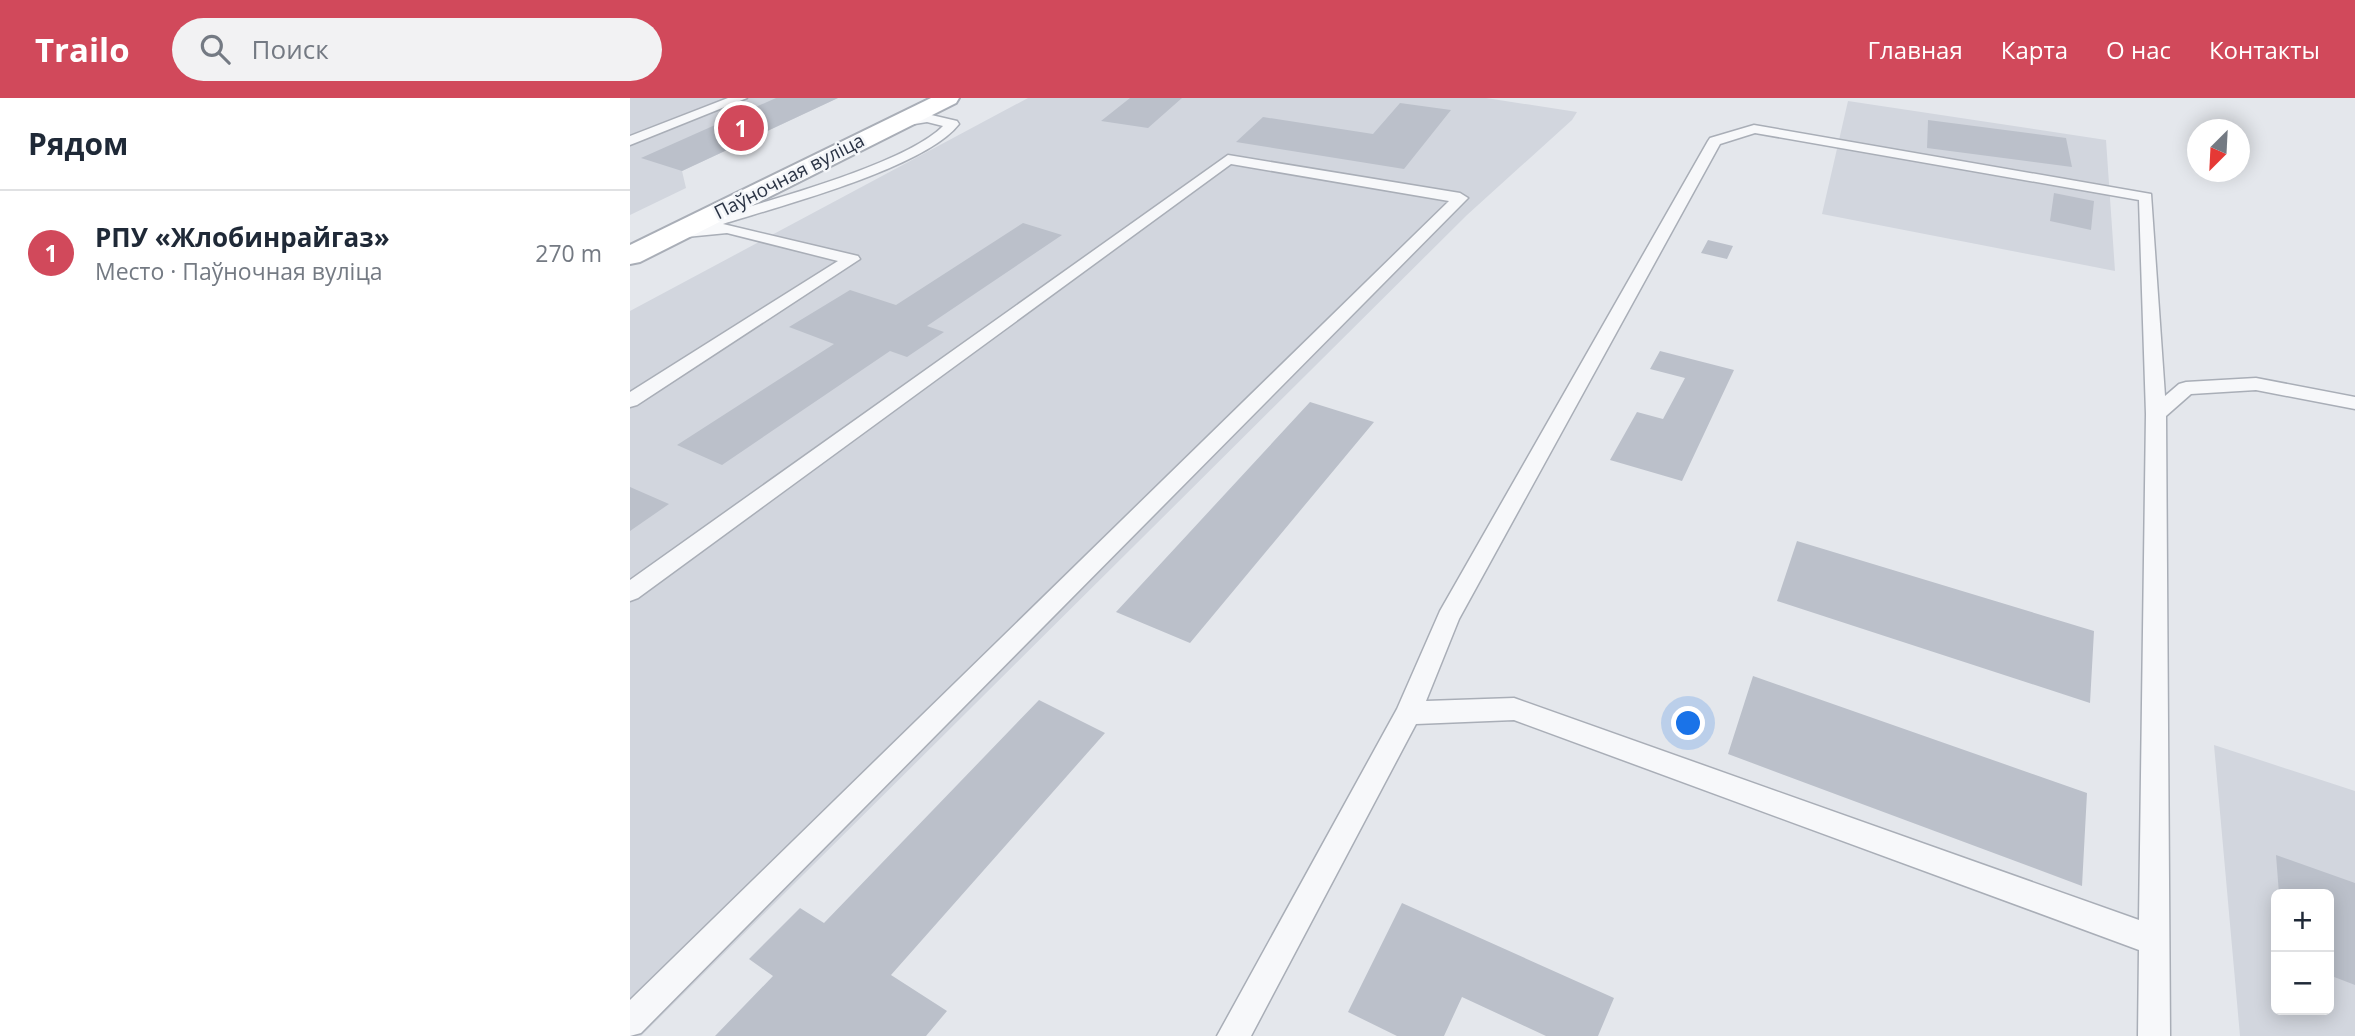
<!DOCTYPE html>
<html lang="ru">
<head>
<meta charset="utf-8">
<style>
  :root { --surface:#fff; --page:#f2f2f3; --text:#1f2937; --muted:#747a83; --line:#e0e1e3; --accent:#d1495b }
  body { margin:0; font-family:"Open Sans",sans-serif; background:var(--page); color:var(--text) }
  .controls { position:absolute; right:21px; bottom:21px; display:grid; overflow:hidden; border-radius:10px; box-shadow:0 4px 18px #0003 }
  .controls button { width:63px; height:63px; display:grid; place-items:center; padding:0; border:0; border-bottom:2px solid var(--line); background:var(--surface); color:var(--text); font:35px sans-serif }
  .compass { position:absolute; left:1557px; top:21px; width:63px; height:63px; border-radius:50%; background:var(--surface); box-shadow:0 4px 18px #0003; rotate:204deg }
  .you { position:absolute; left:1059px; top:626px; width:24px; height:24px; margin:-18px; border:5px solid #fff; border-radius:50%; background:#1a73e8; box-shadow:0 0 0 10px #1a73e833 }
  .badge { display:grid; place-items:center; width:46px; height:46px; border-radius:50%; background:var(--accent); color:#fff; font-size:23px; font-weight:700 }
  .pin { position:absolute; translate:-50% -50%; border:4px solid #fff; box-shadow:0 2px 7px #0006 }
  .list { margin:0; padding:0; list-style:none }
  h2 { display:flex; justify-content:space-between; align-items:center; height:91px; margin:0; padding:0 28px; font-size:30px }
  h2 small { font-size:23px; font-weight:400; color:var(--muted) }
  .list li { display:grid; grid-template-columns:46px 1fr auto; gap:21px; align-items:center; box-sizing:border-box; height:126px; padding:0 28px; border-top:2px solid var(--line) }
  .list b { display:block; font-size:26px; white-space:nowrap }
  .list p { margin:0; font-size:23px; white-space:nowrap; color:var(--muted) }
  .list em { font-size:23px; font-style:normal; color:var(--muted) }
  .icon { flex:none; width:38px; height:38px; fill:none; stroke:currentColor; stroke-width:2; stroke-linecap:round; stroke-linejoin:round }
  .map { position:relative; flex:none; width:1725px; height:938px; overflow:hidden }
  header { display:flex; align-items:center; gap:42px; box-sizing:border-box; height:98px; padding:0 35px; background:var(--accent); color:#fff }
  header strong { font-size:33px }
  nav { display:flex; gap:38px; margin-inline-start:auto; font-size:24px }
  .search { width:490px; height:63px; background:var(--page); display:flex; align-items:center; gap:18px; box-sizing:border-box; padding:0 24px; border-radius:38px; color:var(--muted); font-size:26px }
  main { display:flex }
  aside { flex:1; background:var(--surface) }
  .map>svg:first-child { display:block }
  .built { fill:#d2d6de; fill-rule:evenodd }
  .building { fill:#bbc0ca }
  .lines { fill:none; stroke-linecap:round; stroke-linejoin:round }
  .lane-casing { stroke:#a9aeb7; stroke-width:3 }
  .secondary-casing { stroke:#a9aeb7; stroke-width:4 }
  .lane { fill:#f7f8fa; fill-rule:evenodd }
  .secondary { fill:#fff; fill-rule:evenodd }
  .labels { text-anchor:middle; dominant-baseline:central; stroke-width:5; stroke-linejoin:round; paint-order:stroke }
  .far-street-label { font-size:19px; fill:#2b3445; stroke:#f4f6f9 }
</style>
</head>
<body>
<header>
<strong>Trailo</strong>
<div class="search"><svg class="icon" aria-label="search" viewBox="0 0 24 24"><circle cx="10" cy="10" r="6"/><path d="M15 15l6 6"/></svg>Поиск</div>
<nav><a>Главная</a><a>Карта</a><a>О нас</a><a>Контакты</a></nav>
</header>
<main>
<aside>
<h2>Рядом<small></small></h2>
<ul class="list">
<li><span class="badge">1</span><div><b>РПУ «Жлобинрайгаз»</b><p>Место · Паўночная вуліца</p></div><em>270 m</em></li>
</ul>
</aside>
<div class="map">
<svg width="1725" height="938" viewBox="0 0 1725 938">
  <rect width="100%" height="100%" fill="#e4e7ec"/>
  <!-- built -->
  <path class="built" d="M0,0H208L52,73L56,90L0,117Z
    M398,0H856L947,14L942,22L837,117L11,938H0V213Z
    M1218,3L1476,42L1485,173L1192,116Z
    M1584,647L1725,693V938H1610ZM1646,796H1699V912H1646Z"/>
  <!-- building -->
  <path class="building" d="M146,0H208L52,73L11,60Z
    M500,0H552L518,30L471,23Z
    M770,5L821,12L774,71L606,44L633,19L743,36Z
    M1298,22L1436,40L1442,69L1297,50Z
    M1424,95L1464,103L1461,132L1420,123Z
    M393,125L432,137L297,228L314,234L277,259L260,253L92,367L47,347L204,246L159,229L220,192L266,207Z
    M1078,142L1103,148L1097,161L1071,155Z
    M1030,253L1104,272L1052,383L980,362L1007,314L1033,321L1055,280L1020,271Z
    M680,304L744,324L560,545L486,514Z
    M0,389L39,406L0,433Z
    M1167,443L1464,533L1460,605L1147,503Z
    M1123,578L1457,695L1452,788L1098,656Z
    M409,602L475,635L261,877L317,913L296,938H85L143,878L119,861L170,810L194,825Z
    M1646,757L1725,785V887L1699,877V796H1649Z
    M772,805L984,900L968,938H916L832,899L814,938H767L718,914Z"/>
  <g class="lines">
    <defs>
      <path id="lane" d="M98,0H117L0,47V38Z
        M297,16L327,23L329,26C295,70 150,108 93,126L228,158L230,161L7,307L0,309V294L208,163L97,135L46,140L40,138L38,135L40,132L73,128V122C130,105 275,67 313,28L297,24L266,29L259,25L266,21Z
        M1124,27L1521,96L1535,298L1549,286L1556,284L1626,280L1725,299V311L1626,292L1561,296L1536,318L1540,938H1508L1509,852L884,622L786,626L621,938H587L767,611L810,513L1078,43L1080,40ZM1125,35L1509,102L1516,316L1509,822L884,600L796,603L829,521L1090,46Z
        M598,57L830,95L838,100L11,935L0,938V902L819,103L601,66L8,500L0,503V482Z"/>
      <path id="secondary" d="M301,0H329L326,5L10,164L0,166V147Z"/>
    </defs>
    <!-- lane casing -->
    <use href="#lane" class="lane-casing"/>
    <!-- secondary casing -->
    <use href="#secondary" class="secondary-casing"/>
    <!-- lane -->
    <use href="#lane" class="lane"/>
    <!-- secondary -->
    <use href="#secondary" class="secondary"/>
  </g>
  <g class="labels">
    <!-- far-street labels -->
    <g class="far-street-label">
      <text transform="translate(159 78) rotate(-27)">Паўночная вуліца</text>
    </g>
  </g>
</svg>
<div class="controls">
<button>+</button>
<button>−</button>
</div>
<svg class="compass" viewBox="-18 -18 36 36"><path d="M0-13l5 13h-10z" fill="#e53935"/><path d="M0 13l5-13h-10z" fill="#747a83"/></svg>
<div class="you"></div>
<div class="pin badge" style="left:111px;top:30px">1</div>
</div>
</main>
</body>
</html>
